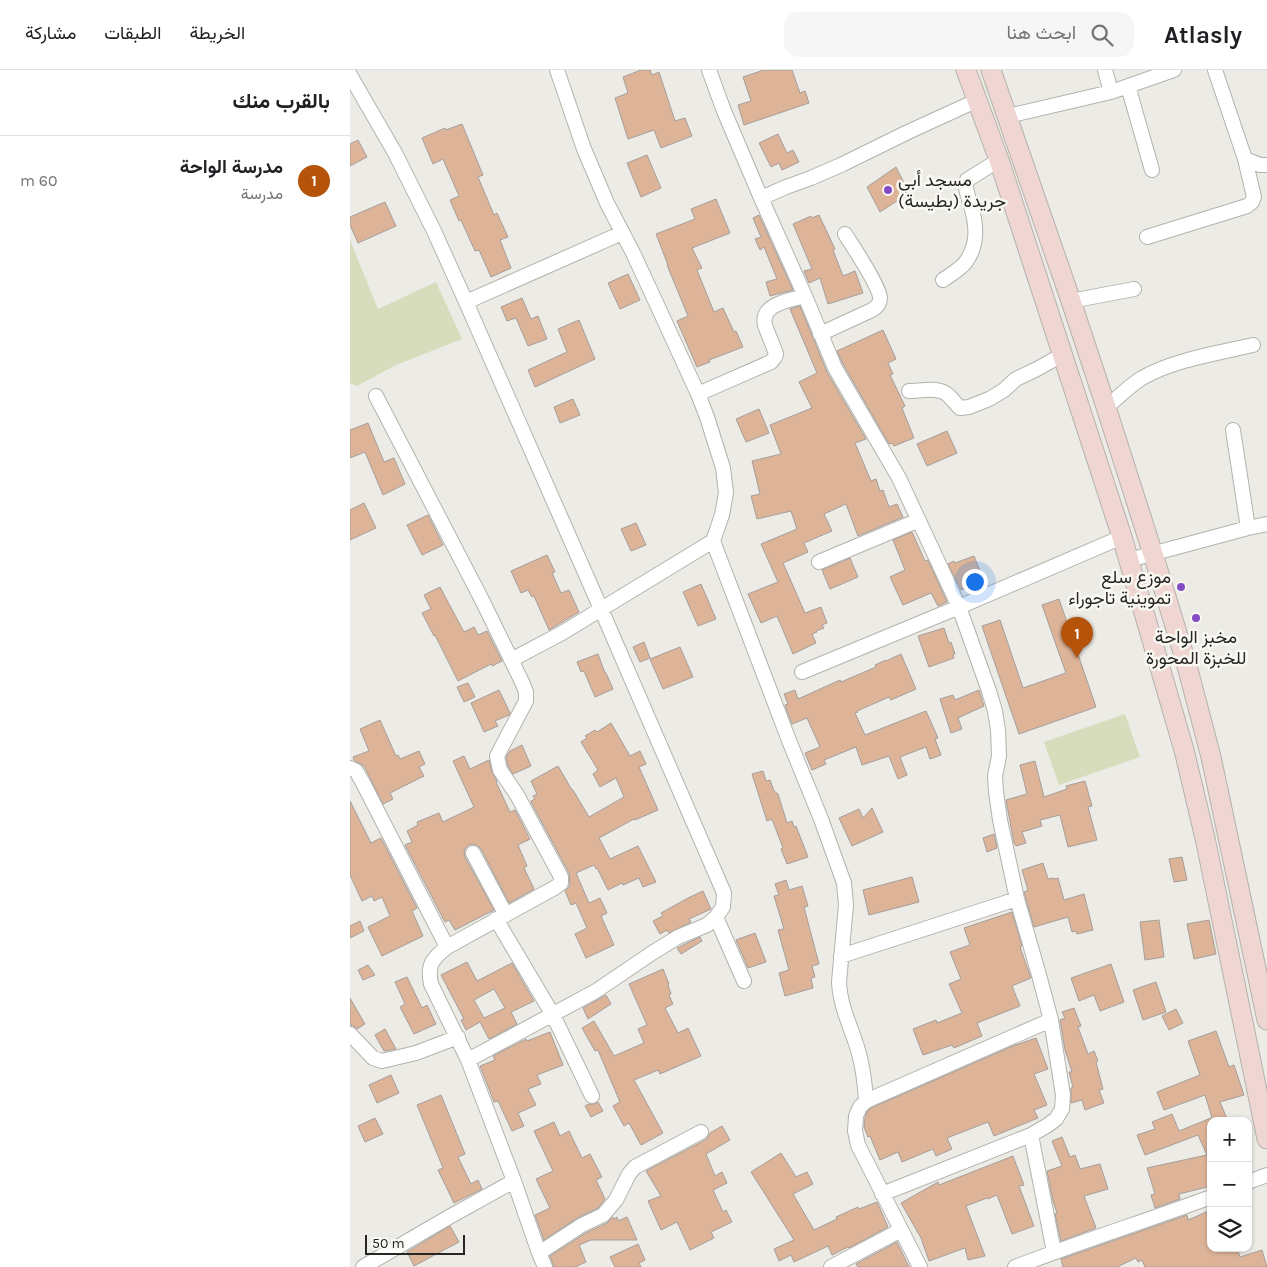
<!DOCTYPE html>
<html lang="ar">
<head>
<meta charset="utf-8">
<style>
  :root { --surface:#fff; --page:#f6f6f6; --text:#202124; --muted:#757577; --line:#e0e0e0; --accent:#b45309 }
  body { margin:0; font-family:Karla,Vazirmatn,sans-serif; background:var(--page); color:var(--text); direction:rtl }
  .controls { position:absolute; right:15px; bottom:15px; display:grid; overflow:hidden; border-radius:10px; box-shadow:0 1px 4px #0004 }
  .controls button { width:45px; height:45px; display:grid; place-items:center; padding:0; border:0; border-bottom:1px solid var(--line); background:var(--surface); color:var(--text); font:25px sans-serif }
  .scale { position:absolute; left:15px; bottom:12px; width:100px; box-sizing:border-box; padding-left:5px; border:2px solid #272624; border-top:0; font-size:14px; line-height:18px; white-space:nowrap; color:#272624; -webkit-text-stroke:4px #f9f8f2; paint-order:stroke }
  .you { position:absolute; left:624px; top:511px; width:18px; height:18px; margin:-12px; border:4px solid #fff; border-radius:50%; background:#1a73e8; box-shadow:0 0 0 8px #1a73e833 }
  .badge { display:grid; place-items:center; width:32px; height:32px; border-radius:50%; background:var(--accent); color:#fff; font-size:16px; font-weight:700 }
  .pin { position:absolute; translate:-50% -41px; filter:drop-shadow(0 1px 2px #0008) }
  .pin::after { content:''; position:absolute; top:26px; width:18px; height:15px; background:inherit; clip-path:polygon(0 0,100% 0,50% 100%) }
  .list { margin:0; padding:0; list-style:none }
  h2 { display:flex; justify-content:space-between; align-items:center; height:65px; margin:0; padding:0 20px; font-size:21px }
  h2 small { font-size:16px; font-weight:400; color:var(--muted) }
  .list li { display:grid; grid-template-columns:32px 1fr auto; gap:15px; align-items:center; box-sizing:border-box; height:90px; padding:0 20px; border-top:1px solid var(--line) }
  .list b { display:block; font-size:19px; white-space:nowrap }
  .list p { margin:0; font-size:16px; white-space:nowrap; color:var(--muted) }
  .list em { font-size:16px; font-style:normal; color:var(--muted) }
  .icon { flex:none; width:28px; height:28px; fill:none; stroke:currentColor; stroke-width:2; stroke-linecap:round; stroke-linejoin:round }
  .map { position:relative; flex:none; width:917px; height:1197px; overflow:hidden; direction:ltr }
  header { display:flex; align-items:center; gap:30px; box-sizing:border-box; height:70px; padding:0 25px; background:var(--surface); border-bottom:1px solid var(--line) }
  header strong { font-size:24px }
  nav { display:flex; gap:28px; margin-inline-start:auto; font-size:18px }
  .search { width:350px; height:45px; background:var(--page); display:flex; align-items:center; gap:12px; box-sizing:border-box; padding:0 18px; border-radius:15px; color:var(--muted); font-size:19px }
  main { display:flex }
  aside { flex:1; background:var(--surface) }
  .map>svg:first-child { display:block }
  .green { fill:#d7ddbc }
  .building { fill:#deb499; stroke:#a49e9b; fill-rule:evenodd }
  .lines { fill:none; stroke-linecap:round; stroke-linejoin:round }
  .minor-casing { stroke:#b3b2ac; stroke-width:16 }
  .secondary-casing { stroke:#b3b2ac; stroke-width:21 }
  .minor { stroke:#fff; stroke-width:14 }
  .secondary { stroke:#efd6d2; stroke-width:19 }
  .poi-dot { fill:#844dc4; stroke:#f9f8f2; stroke-width:2 }
  .labels { text-anchor:middle; dominant-baseline:central; stroke-width:5; stroke-linejoin:round; paint-order:stroke }
  .poi-label { font-size:18px; fill:#272624; stroke:#f9f8f2; text-anchor:start }
</style>
</head>
<body>
<header>
<strong>Atlasly</strong>
<div class="search"><svg class="icon" aria-label="search" viewBox="0 0 24 24"><circle cx="10" cy="10" r="6"/><path d="M15 15l6 6"/></svg>ابحث هنا</div>
<nav><a>الخريطة</a><a>الطبقات</a><a>مشاركة</a></nav>
</header>
<main>
<div class="map">
<svg width="917" height="1197" viewBox="0 0 917 1197">
  <rect width="100%" height="100%" fill="#ecebe5"/>
  <!-- green -->
  <path class="green" d="M0,170L28,239L86,212L112,269L46,295L7,316L0,313Z
    M775,644L790,687L709,715L694,672Z"/>
  <!-- building -->
  <path class="building" d="M291,0H300L302,5L309,2L325,51L335,48L342,66L311,78L304,60L278,69L265,28L278,23L273,7Z
    M414,0H442L450,23L455,21L459,33L394,55L388,35L401,31L393,7Z
    M112,54L133,105L128,107L144,145L147,143L158,167L150,170L161,198L141,207L129,180L125,181L111,150L109,151L100,130L109,126L93,89L83,94L72,68L95,58L96,60Z
    M428,64L437,83L443,80L449,92L432,100L429,93L421,97L409,73Z
    M8,70L17,87L0,96V74Z
    M297,85L311,118L291,127L277,93Z
    M546,97L559,123L530,142L517,117Z
    M366,129L380,163L342,178L352,198L347,200L364,242L373,238L384,262L386,261L393,277L359,290L360,292L347,297L327,251L338,246L317,195H318L306,164L345,149L341,139Z
    M35,132L46,156L8,173L0,155V147Z
    M409,145L443,220L420,226L416,212L427,209L414,177L410,180L405,169L411,167L403,148Z
    M469,145L485,179L483,180L493,206L505,201L513,223L478,234L470,208L459,213L454,201L462,199L443,154L461,146L462,148Z
    M278,204L290,230L270,239L258,213Z
    M172,228L181,249L188,246L197,269L178,276L166,248L157,251L151,237Z
    M450,236L477,302L516,369L505,373L521,411L526,409L530,421L533,420L539,437L547,434L553,447L508,466L496,434L474,444L482,461L454,473L458,482L433,493L455,543L471,537L477,553L472,555L474,558L466,561L467,562L462,564L466,573L443,584L427,546L411,553L398,524L428,512L411,474L447,459L441,441L407,449L401,426L410,424L402,391L431,384L420,355L462,338L449,312L467,303L440,239Z
    M229,250L245,289L185,317L178,300L217,282L208,259Z
    M533,260L546,289L538,293L543,304L540,305L555,336L552,338L564,368L544,376L542,373L539,374L493,294L487,281Z
    M223,329L230,345L210,353L204,337Z
    M409,339L419,363L396,372L386,349Z
    M18,353L34,392L44,388L55,414L33,425L15,382L0,388V360Z
    M597,361L607,383L577,396L567,374Z
    M14,433L26,458L0,470V440Z
    M78,445L93,475L72,485L57,455Z
    M286,453L296,475L281,481L271,459Z
    M562,462L575,491L578,490L597,532L588,536L581,523L553,535L540,507L555,500L543,470Z
    M197,485L205,502L202,503L211,523L219,520L229,542L199,560L184,526L182,527L178,520L171,523L161,501Z
    M624,486L634,511L611,520L598,494L604,491L605,493Z
    M500,488L508,507L480,519L472,500Z
    M351,514L366,549L348,556L333,522Z
    M90,517L114,562L124,557L128,565L137,561L152,591L142,596L141,594L108,611L85,565L84,566L72,543L81,539L74,525Z
    M709,529L746,637L669,664L632,556L650,550L673,618L716,603L692,535Z
    M594,558L599,573L601,572L605,584H603L604,588L579,597L568,566Z
    M294,572L300,588L290,592L283,577Z
    M330,577L343,607L313,619L300,589Z
    M248,584L255,603H256L263,619L245,627L234,601L231,602L227,592Z
    M551,584L566,619L541,630L539,627L507,641L508,642L505,643L515,665L576,641L588,668L585,669L591,685L580,689L576,677L550,687L557,705L548,709L539,686L512,695L506,677L474,690L476,694L462,700L455,683L470,677L457,648L442,654L435,635L438,634L434,624L445,620L448,629L490,610L491,612L526,597L525,595L536,590V591Z
    M118,613L125,627L114,632L107,617Z
    M149,620L160,643L159,645L145,651L148,656L134,662L121,633Z
    M629,620L634,636L608,648L612,659L601,663L590,629L603,625L605,630Z
    M30,650L46,686L48,685L50,689L69,681L75,694L69,697L74,706L40,723L43,729L33,734L14,696L4,690L3,687L19,681L10,659Z
    M261,653L280,686L290,681L296,694L289,697L308,740L285,750L284,749L249,768L260,789L288,776L306,812L293,817L289,808L273,815L272,813L258,820L247,798L246,799L244,795L226,803L239,833L250,828L257,843L251,846L264,875L236,888L225,864L237,858L226,833L221,835L215,821L219,817L220,813L219,803L181,732V731L185,729L183,726L187,724L181,711L208,696L222,720H223L239,747L274,727L266,708L250,717L243,704L248,700L231,672L237,668L235,666L245,660L247,662Z
    M172,675L181,696L163,704L158,696L156,687L160,681Z
    M114,686L120,699L139,690L142,702L147,711L146,712L160,742L165,740L180,769L168,775L177,796L174,798L184,819L159,833L131,779L127,775L123,774L119,775L115,779L114,783L115,787L144,840L105,860L99,850L95,852L55,775L62,772L57,761L68,755L67,752L89,743L93,752L124,737L103,691Z
    M685,691L694,727L717,719L716,716L735,711L742,736L738,737L747,770L718,777L710,745L690,750L692,756L672,762L676,773L666,776L664,773L656,730L677,724L670,695Z
    M413,701L416,711L420,710L424,721L428,724L437,753L442,751L444,757L446,756L458,787L437,794L431,779L433,778L422,749L417,751L402,704Z
    M0,731L21,773L31,768L67,838L62,841L73,866L32,886L18,857L40,846L32,827L24,831L22,826L12,831L0,805Z
    M522,738L533,762L502,776L489,748L509,739L513,748Z
    M644,764L647,778L637,782L633,768Z
    M832,787L837,810L824,812L819,789Z
    M693,793L698,809L704,808V809L708,808L714,830L734,824L743,860L727,864L726,861L722,862L718,847L684,857L674,822L678,820L672,800Z
    M562,807L569,832L519,845L513,820Z
    M436,810L439,820L452,816L458,836L454,837L469,894L462,896L465,907L461,908L463,918L435,926L429,903L439,900L428,860L434,859L424,826L429,825L425,814Z
    M353,821L361,839L339,849L341,852L319,863L317,860L310,864L303,851L313,846L311,843L338,828Z
    M662,842L672,876L670,877L681,908L662,916L670,936L627,953L632,966L604,978L602,975L573,985L563,959L586,950L587,953L612,943L599,914L611,909L600,882L620,875L614,858Z
    M809,850L814,887L795,890L790,852Z
    M859,850L866,884L844,889L837,854Z
    M10,851L14,861L0,868V856Z
    M405,863L416,892L398,898L386,870Z
    M350,867L352,871L331,884L327,878Z
    M117,892L127,911L162,893L184,931L161,942L167,954L139,969L130,952L116,960L111,950L114,949L91,905ZM144,919L155,938L134,948L124,930Z
    M761,894L774,932L750,941L744,925L729,931L721,908Z
    M18,895L25,905L13,910L8,900Z
    M313,899L319,914L318,915L321,924L319,925L323,934L315,938L328,963L338,958L351,986L310,1004L308,1000L284,1010L313,1063L291,1075L279,1053L274,1056L263,1036L270,1032L248,980L245,981L232,958L244,951L264,986L294,973L288,959L297,955L279,914Z
    M57,907L72,938L77,935L86,954L64,964L50,937L55,934L45,912Z
    M806,912L816,942L793,950L783,920Z
    M256,925L261,934L238,949L233,938Z
    M0,928L15,954L7,959L3,956L0,955Z
    M724,938L731,956L728,957L738,984L744,981L748,991L746,992L753,1019L749,1020L754,1033L735,1040L732,1030L721,1033V1018L723,1017L719,1002H722L715,980L710,950L715,948L712,942Z
    M826,939L833,953L819,960L812,946Z
    M35,959L46,979L34,981L25,965Z
    M866,961L879,997L884,995L894,1025L870,1032L878,1051H863L855,1025L814,1040L807,1022L850,1005L838,971Z
    M200,962L213,995L187,1005L191,1014L178,1019L186,1035L168,1043L174,1056L162,1061L148,1031L144,1032L130,996L145,990L143,986L176,969L177,971Z
    M686,968L698,999L684,1004L697,1035L684,1040L688,1048L644,1066L638,1052L597,1068L602,1079L586,1086L583,1079L552,1092L548,1082L530,1090L520,1066L518,1067L514,1057L515,1048L517,1042L521,1038L663,976Z
    M41,1005L49,1023L27,1033L19,1015Z
    M91,1025L115,1084L108,1087L121,1114L128,1110L132,1119L104,1133L88,1100L93,1098L67,1035Z
    M248,1032L253,1041L241,1047L235,1036L239,1034H245Z
    M822,1044L829,1061L861,1048V1116L829,1124L830,1129L805,1138L801,1125L805,1124L797,1098L857,1085L848,1065L795,1085L787,1065L805,1059L802,1052Z
    M25,1048L33,1064L15,1072L8,1056Z
    M204,1052L210,1066L219,1061L232,1088L240,1084L252,1107L246,1110L255,1129L248,1138L227,1148L194,1170L185,1145L200,1138L186,1109L203,1101L184,1061Z
    M372,1056L380,1070L356,1084L365,1106L372,1102L377,1113L363,1120L373,1142L376,1140L382,1152L361,1162L364,1168L340,1180L327,1152L311,1160L298,1131L311,1126L296,1101L355,1070L358,1067L360,1063Z
    M712,1067L720,1087L725,1085L730,1099L750,1094L758,1119L734,1126L746,1158L711,1171L705,1144L707,1143L703,1131L697,1101L712,1096L702,1071Z
    M431,1083L446,1107L457,1102L463,1114L443,1124L464,1160L487,1149L486,1147L508,1137L509,1139L527,1132L538,1157L499,1178L498,1177L482,1185L478,1176L444,1192L441,1185L429,1191L424,1179L444,1170L401,1102Z
    M663,1086L674,1115L669,1116L684,1156L662,1164L647,1125L638,1129L637,1128L616,1136L635,1186L618,1190L615,1178L579,1191L571,1168L551,1133L588,1112L589,1115Z
    M861,1140V1178H887L890,1187L912,1180L917,1197H795L792,1190L788,1192L786,1188L767,1197H713L711,1189L837,1145L838,1150Z
    M263,1147L264,1149L267,1147L268,1151L277,1147L287,1170H241L229,1175L236,1192L225,1197H204L200,1186L236,1163L257,1153Z
    M100,1156L109,1172L64,1196L57,1182Z
    M547,1172L559,1197H508L506,1194Z
    M288,1174L295,1190L289,1193L291,1197H265L260,1187Z"/>
  <g class="lines">
    <defs>
      <path id="minor" d="M207,0L234,79L257,133L283,183L303,226L348,324L357,347L373,398L376,423L372,445L363,471
        M359,0L374,41L411,128L455,226L485,298L549,408L609,537L639,621L645,641L648,660L649,686L645,706L646,722L650,750L667,829L689,905L701,950L713,1025L712,1039L706,1049L698,1055L681,1065L532,1124
        M755,0L761,22
        M865,0L895,89L910,95H917
        M0,5L45,83L84,161L116,232L251,539L374,823L373,837L366,847L357,855L328,867L302,883L246,921L118,990
        M778,16L802,100
        M658,46L761,22L824,0
        M411,128L436,117L461,108L493,94L558,62L628,30
        M797,167L897,136L902,132L904,127L895,89
        M593,210C600,205 609,200 615,193C629,175 627,154 620,133C618,125 614,117 617,110L649,90
        M721,231L784,219
        M116,232L272,163
        M470,264L522,240C527,237 530,234 530,228C530,217 502,175 495,164
        M559,321C571,321 590,316 599,326C603,330 606,334 610,338L619,337L639,329L654,320L666,309L687,299L712,285
        M348,324L421,292L425,287L426,284C423,274 418,265 415,255C410,234 440,230 455,226
        M26,326L132,530L172,612L176,622V631L147,686L150,700L167,725L211,807V813L206,817L97,877C82,889 77,895 81,914L118,990L164,1111L189,1183L195,1197
        M756,337C768,328 779,316 792,308C823,290 868,283 903,275
        M883,360L898,458
        M779,490L898,458L917,454
        M469,492L569,450
        M161,590L212,563L363,471L440,673L471,749L494,813L496,835L489,912C490,936 501,957 508,980C513,997 515,1014 516,1031
        M452,602L609,537L772,467
        M0,698L6,701L12,711L97,877
        M123,783L156,845
        M366,847L394,911
        M146,849L203,945L242,1026
        M491,886L667,829
        M0,964L23,988L32,991L66,983L108,967
        M681,1065L704,1182
        M898,1112L917,1105
        M189,1183L232,1155L253,1145L266,1130L279,1104L285,1097L351,1062
        M13,1197L99,1147L164,1111
        M481,1197L551,1160
        M570,1197L508,1075L505,1061L506,1046L510,1037L516,1031L701,950
        M665,1197C730,1172 796,1151 861,1127"/>
      <path id="secondary" d="M616,0L649,90L772,467L834,680L855,768L917,1069
        M641,0L721,231L756,337L803,484L836,592L861,687L917,950"/>
    </defs>
    <!-- minor casing -->
    <use href="#minor" class="minor-casing"/>
    <!-- secondary casing -->
    <use href="#secondary" class="secondary-casing"/>
    <!-- minor -->
    <use href="#minor" class="minor"/>
    <!-- secondary -->
    <use href="#secondary" class="secondary"/>
  </g>
  <!-- markers -->
  <g class="poi-dot">
    <circle cx="538" cy="120" r="5"/>
    <circle cx="831" cy="517" r="5"/>
    <circle cx="846" cy="548" r="5"/>
  </g>
  <g class="labels">
    <!-- poi labels -->
    <g class="poi-label">
      <text x="548" y="110">مسجد أبي<tspan x="548" dy="21">جريدة (بطيسة)</tspan></text>
      <text x="821" y="507" text-anchor="end">موزع سلع<tspan x="821" dy="21">تموينية تاجوراء</tspan></text>
      <text x="846" y="567" text-anchor="middle">مخبز الواحة<tspan x="846" dy="21">للخبزة المحورة</tspan></text>
    </g>
  </g>
</svg>
<div class="controls">
<button>+</button>
<button>−</button>
<button><svg class="icon" aria-label="layers" viewBox="0 0 24 24"><path d="M12 4l9 5-9 5-9-5zM3 14l9 5 9-5"/></svg></button>
</div>
<div class="scale">50 m</div>
<div class="you"></div>
<div class="pin badge" style="left:727px;top:588px">1</div>
</div>
<aside>
<h2>بالقرب منك<small></small></h2>
<ul class="list">
<li><span class="badge">1</span><div><b>مدرسة الواحة</b><p>مدرسة</p></div><em>60 m</em></li>
</ul>
</aside>
</main>
</body>
</html>
